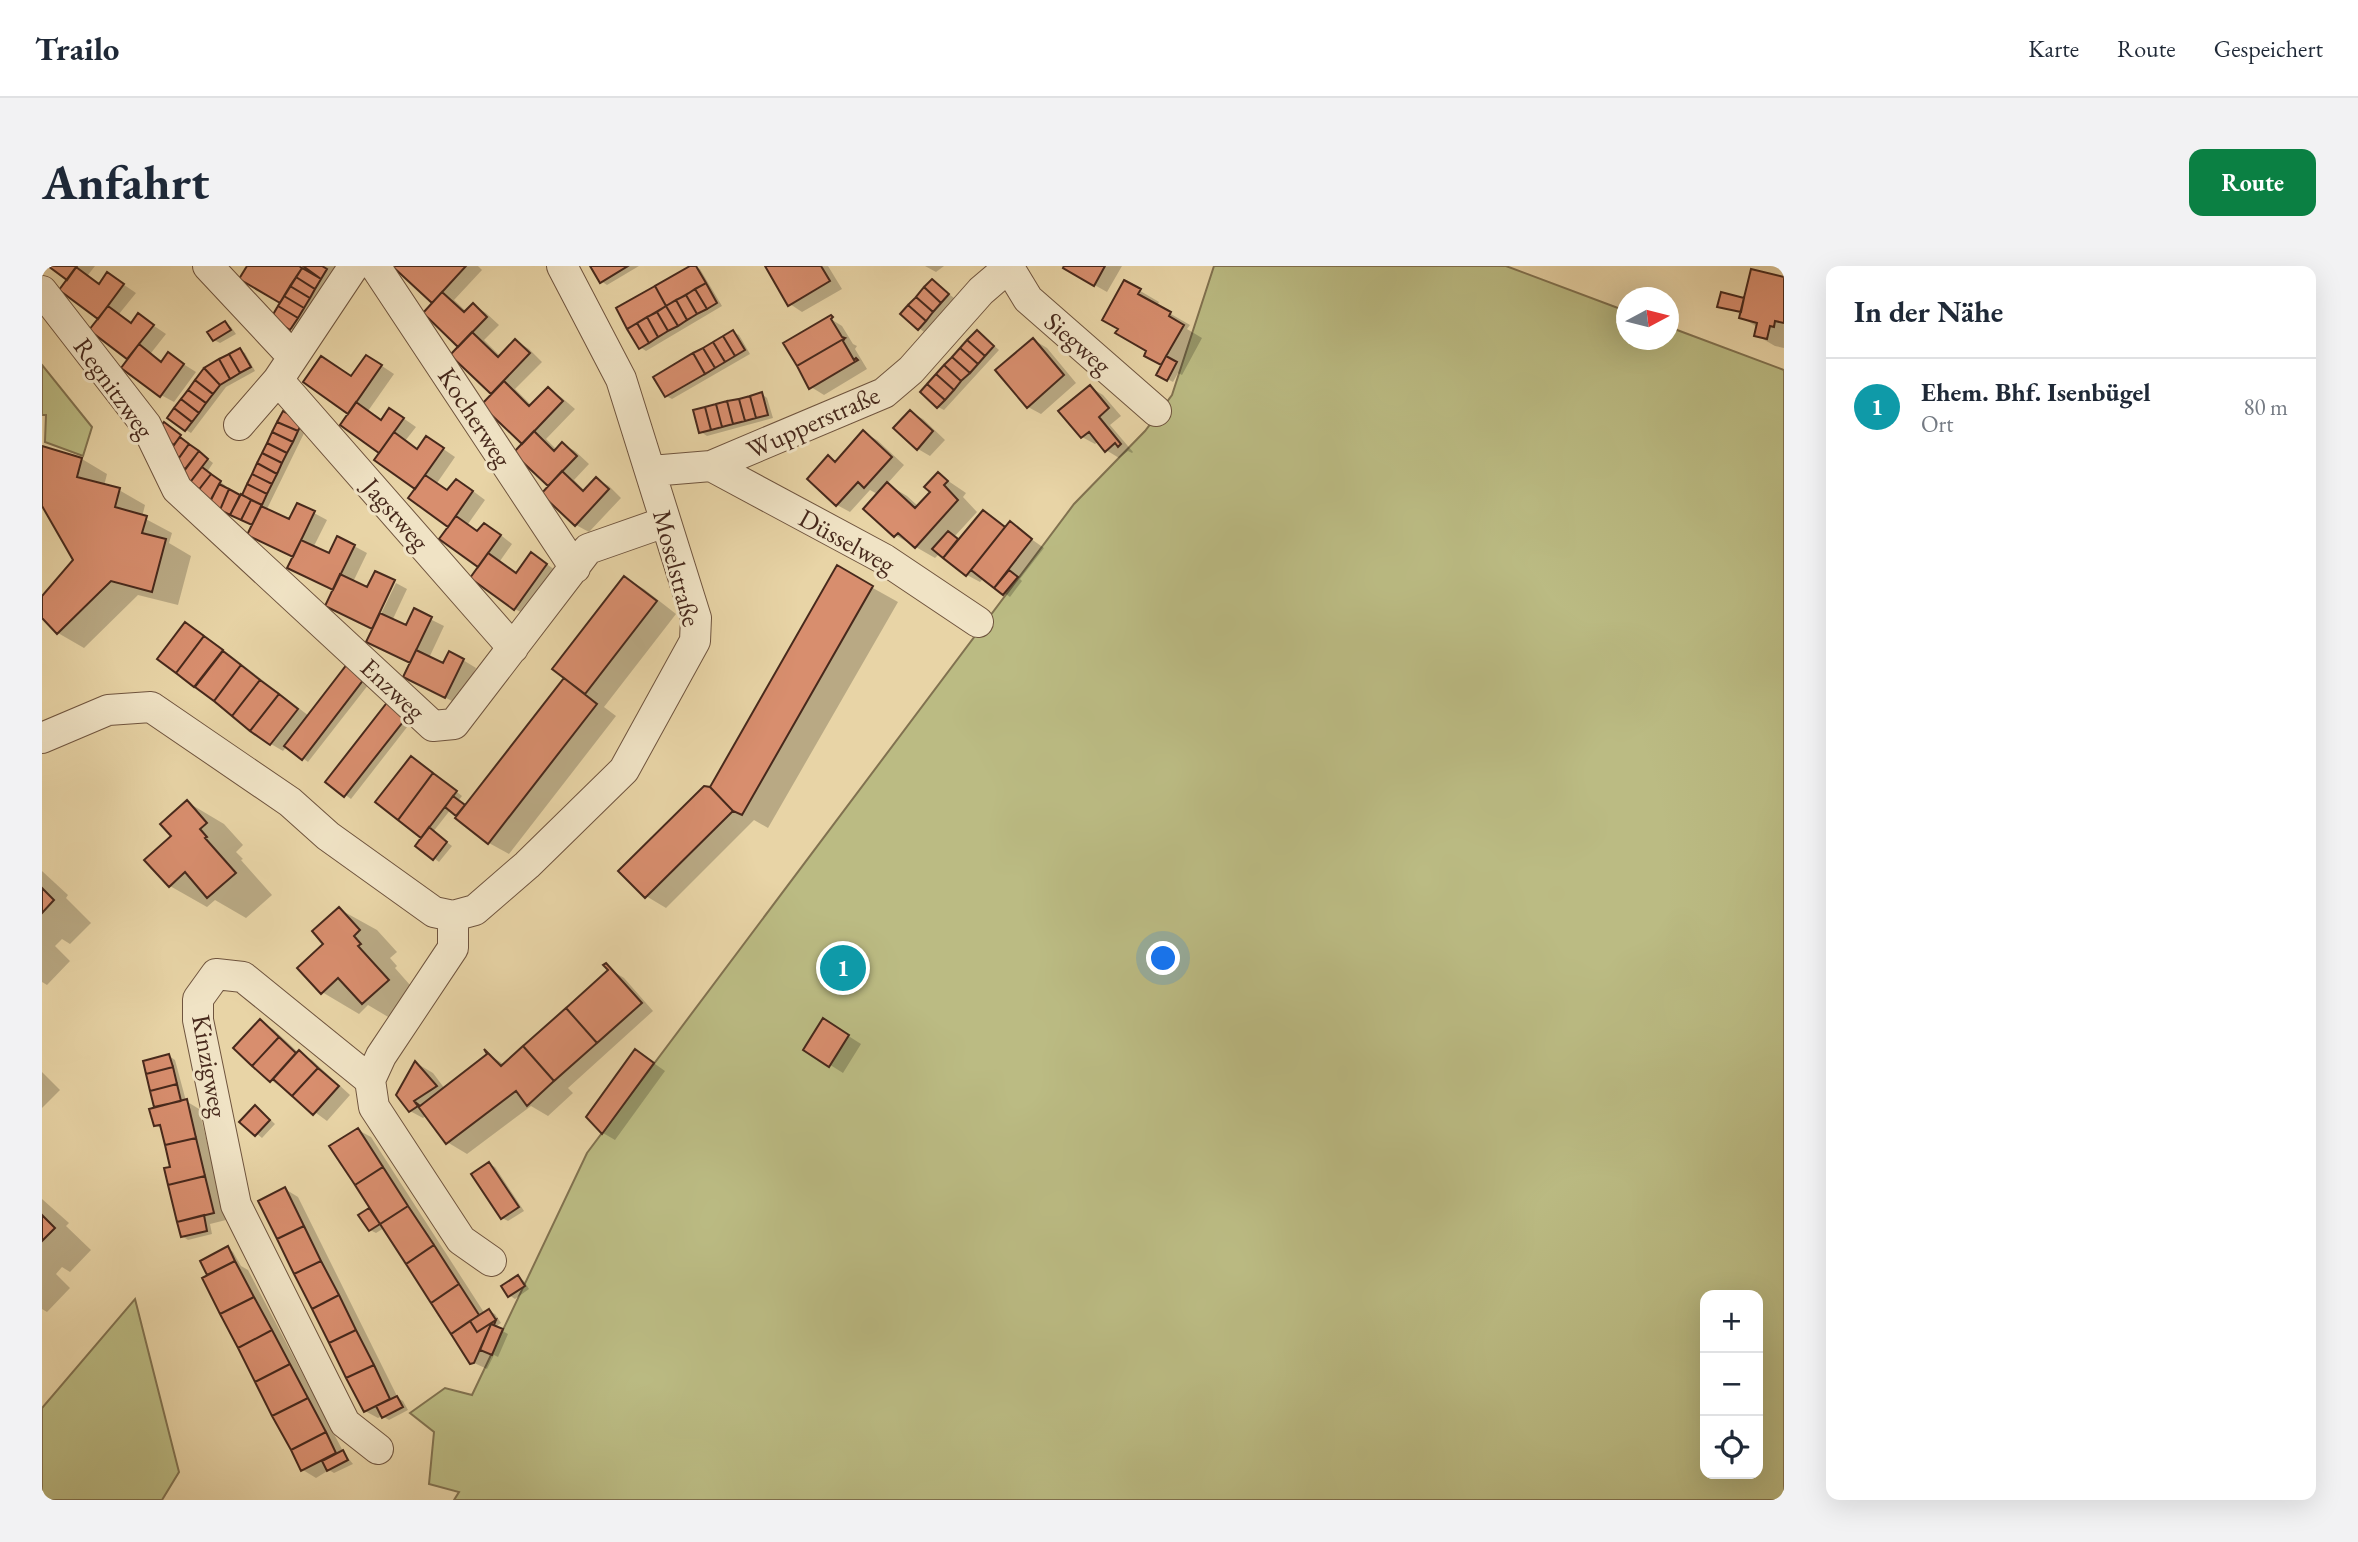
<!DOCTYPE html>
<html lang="de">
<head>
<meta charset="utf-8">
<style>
  :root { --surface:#fff; --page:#f2f2f3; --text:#1f2937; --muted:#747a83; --line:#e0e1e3; --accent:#0b8043 }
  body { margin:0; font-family:"EB Garamond",serif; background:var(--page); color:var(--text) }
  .controls { position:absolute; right:21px; bottom:21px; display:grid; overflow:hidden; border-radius:14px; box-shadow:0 7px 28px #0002 }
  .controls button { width:63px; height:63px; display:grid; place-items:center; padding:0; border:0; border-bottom:2px solid var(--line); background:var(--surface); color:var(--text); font:35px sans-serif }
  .compass { position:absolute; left:1574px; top:21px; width:63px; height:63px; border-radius:50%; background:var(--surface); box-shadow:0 7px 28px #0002; rotate:83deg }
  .you { position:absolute; left:1122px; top:693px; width:24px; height:24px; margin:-18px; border:5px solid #fff; border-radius:50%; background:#1a73e8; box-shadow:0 0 0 10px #1a73e833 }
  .badge { display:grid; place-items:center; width:46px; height:46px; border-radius:50%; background:var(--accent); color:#fff; font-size:23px; font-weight:700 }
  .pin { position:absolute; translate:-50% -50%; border:4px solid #fff; box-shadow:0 2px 7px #0006 }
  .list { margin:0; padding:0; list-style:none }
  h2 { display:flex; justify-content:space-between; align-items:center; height:91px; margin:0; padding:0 28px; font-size:30px }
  h2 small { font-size:23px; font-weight:400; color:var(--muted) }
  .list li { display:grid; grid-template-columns:46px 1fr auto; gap:21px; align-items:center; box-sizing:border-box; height:98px; padding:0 28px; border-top:2px solid var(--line) }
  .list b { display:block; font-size:26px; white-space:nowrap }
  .list p { margin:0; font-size:23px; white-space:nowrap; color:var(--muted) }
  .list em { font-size:23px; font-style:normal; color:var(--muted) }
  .icon { flex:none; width:38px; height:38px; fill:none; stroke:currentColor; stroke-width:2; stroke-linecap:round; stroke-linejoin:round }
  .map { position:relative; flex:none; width:1742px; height:1234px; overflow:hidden; border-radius:14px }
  header { display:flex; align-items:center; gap:42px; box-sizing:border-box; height:98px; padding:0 35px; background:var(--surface); border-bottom:2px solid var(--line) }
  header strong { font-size:33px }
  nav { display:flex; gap:38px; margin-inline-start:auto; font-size:24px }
  .intro { display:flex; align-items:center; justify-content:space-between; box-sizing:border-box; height:168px; padding:0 42px }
  h1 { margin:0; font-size:49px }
  .button { padding:18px 32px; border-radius:14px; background:var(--accent); color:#fff; font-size:24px; font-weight:700 }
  main { display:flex; gap:42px; padding:0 42px }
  aside { flex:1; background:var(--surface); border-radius:14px; box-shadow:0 7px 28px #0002 }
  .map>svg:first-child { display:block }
  .green { fill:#bbbb83; stroke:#817250; stroke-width:2; fill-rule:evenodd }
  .shadow { fill:#0003 }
  .building { fill:#d88e6e; stroke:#47291c; stroke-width:2 }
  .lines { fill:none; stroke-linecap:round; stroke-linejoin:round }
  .minor-casing { stroke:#6f543e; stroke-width:32 }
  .minor { stroke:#f0e3c5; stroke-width:30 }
  .labels { text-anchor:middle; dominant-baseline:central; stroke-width:6; stroke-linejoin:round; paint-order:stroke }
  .street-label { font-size:26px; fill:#47291c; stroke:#f0e3c5 }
</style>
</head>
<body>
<header>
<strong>Trailo</strong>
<nav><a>Karte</a><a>Route</a><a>Gespeichert</a></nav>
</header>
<div class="intro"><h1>Anfahrt</h1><a class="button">Route</a></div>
<main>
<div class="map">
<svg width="1742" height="1234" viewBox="0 0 1742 1234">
  <rect width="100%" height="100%" fill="#e8d4a6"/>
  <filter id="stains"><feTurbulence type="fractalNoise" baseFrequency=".00286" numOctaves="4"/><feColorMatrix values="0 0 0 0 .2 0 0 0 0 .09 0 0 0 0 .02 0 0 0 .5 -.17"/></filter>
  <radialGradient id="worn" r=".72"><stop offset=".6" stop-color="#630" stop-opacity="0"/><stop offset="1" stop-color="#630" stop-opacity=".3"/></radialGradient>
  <!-- green -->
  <path class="green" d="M1172,0H1464L1584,45V74H1626L1627,61L1742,104V1234H412L417,1226L387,1218L392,1166L368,1147L403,1122L430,1129L545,887L1032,238L1103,165L1130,129ZM1663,1029H1716V1208H1663Z
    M0,99L50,161L41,190L3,176L4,149H0Z
    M93,1033L137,1206L120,1234H0V1142Z"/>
  <!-- shadow -->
  <path class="shadow" d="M9,0H53L46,9L58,19L66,8L94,27L77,48L90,58L96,49L124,68L109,87L121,96L127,89L154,106L132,136L119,129L88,93L50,63L58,53L27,14Z
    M206,0H254L260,4L263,0H295L255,66L231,52L241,36Z
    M353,0H436L440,4L412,34L425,46L431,39L444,47L457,59L442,74L459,91L474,75L487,83L500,96L473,123L490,140L506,123L519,131L533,143L504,173L515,184L520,178L533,185L547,198L532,214L543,225L554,213L567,220L579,232L547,266L534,259L508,220L473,187L482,178L451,128L410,89L418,81L392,37Z
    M550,0H597L565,19L559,15Z
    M651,0L658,3L680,40L604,85L598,81L576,43Z
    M727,0H786L800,23L760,46L748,38Z
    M883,0H902L894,6Z
    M1019,0H1080L1065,26Z
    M1742,13V82L1733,80L1714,69L1715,61L1699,51L1700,47L1677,40L1704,34Z
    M890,15L912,32L882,66L877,62Z
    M1083,16L1117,36L1115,40L1148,59L1145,63L1160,72L1140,109L1136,107L1131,116L1116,108L1121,99L1104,89L1107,85L1078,63Z
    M787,52L800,60L811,78L815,80L813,83L825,103L782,129L769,121Z
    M183,57L189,61L194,68L178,77L172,74Z
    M691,66L697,69L708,88L630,133L624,130Z
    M941,70L957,84L902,144L896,141Z
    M992,74L1005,82L1034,117L999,148L986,141Z
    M198,84L203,87L213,105L184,121L149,167L144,164Z
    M337,98L352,108L326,145L341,155L361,152L374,161L363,175L376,184L397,180L413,191L395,217L406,226L427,222L443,234L426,258L437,266H455L470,278L458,295L475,308L502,296L517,307L486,350L473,343L408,260L340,186L308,148L310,112Z
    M1048,121L1061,129L1079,150L1068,159L1091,186L1090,187L1086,185L1077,192L1064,184L1057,175L1053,178L1040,171Z
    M720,128L725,132L731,152L665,170L659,166Z
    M869,146L881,153L903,174L888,190L876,183Z
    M241,147L266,159L224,245L248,256L272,247L285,254L271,282L287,290L312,280L325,287L311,316L332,354L335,356L354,317L365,323L350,355L364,362L372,345L402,360L387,392L402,399L421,394L434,402L416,438L376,418L370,397L332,363L298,347L292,324L212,259L175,241L171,235L139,211L145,203L127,189L134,179L128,162L171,197L165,206L184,220L182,222L201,231Z
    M822,167L835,174L862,199L845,218L865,230L877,241L890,226L896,208L924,227L921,231L935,246L912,271L917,275L954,254L964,262L968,258L1002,282L978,313L980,315L968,331L942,312L938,316L925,309L904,292L905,290L898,287L893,292L853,269L837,229L828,224L808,246L795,239L786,191L795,196Z
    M0,182L40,193L65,208L62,220L77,224L103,239L100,251L130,267L127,277L149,290L136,339L96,329L42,382L16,367L0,350V333L34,294L0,237Z
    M795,302L856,336L726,562L712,554L624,642L604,630L670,523Z
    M582,312L602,323L634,348L562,441L574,450L467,588L447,577L415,552L417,550L409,543L391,566L410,580L397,596L392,592L381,572L375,495L420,530L416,535L424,541L524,411Z
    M144,358L157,365L267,450L309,395L330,414L266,496L245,480L241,485L229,478L117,392Z
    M348,436L369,456L309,533L286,516Z
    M145,536L182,558L201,579L194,586L201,593L199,594L230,629L204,652L173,634L165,641L128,620L131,571Z
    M0,605L26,629L24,632L49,657L28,678L20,673L13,680L28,695L5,719L0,716Z
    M297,643L335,664L355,686L348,692L355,700L353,702L383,736L358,758L326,739L317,748L280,726L284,678Z
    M803,694L816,702L807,716L793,707Z
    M569,704L582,712L611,745L526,822L531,827L506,850L489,840L425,888L405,876L385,849L381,852L368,845L374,797L391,807L403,823L447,789L463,799Z
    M218,756L231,763L257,787L270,794L308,829L285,855L229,814Z
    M794,762L819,778L801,807L763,783Z
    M127,790L133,794L144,835L157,843L184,954L168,958L170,968L146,974L140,970L130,902L121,863L113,859L114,843L103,797Z
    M606,793L623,805L573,874L561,867L546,850Z
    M0,806L18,824L0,842Z
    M219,845L233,858L220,872L200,856Z
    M316,864L329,871L443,1048L447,1045L453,1048L459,1057L453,1061L466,1068L456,1091L452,1089L445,1103L430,1096L342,962L334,967L328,964L319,949L330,942Z
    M447,898L453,901L482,945L466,955L460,952Z
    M243,923L256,931L356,1132L361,1135L366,1144L347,1154L340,1150L336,1152L323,1145Z
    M0,933L27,957L24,960L49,984L28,1006L20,1001L14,1008L28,1022L5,1046L0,1043Z
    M186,982L191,986L199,1000L206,1004L302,1187L311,1198L292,1207L287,1204L274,1212L261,1204L166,1007Z
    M476,1011L482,1015L487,1023L473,1033L467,1029Z"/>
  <!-- building -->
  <path class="building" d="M6,0H35L25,14Z
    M205,0H257L260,2L238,37L197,13Z
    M261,0H280L285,3L279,13Z
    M350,0H424L390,37Z
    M548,0H586L558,17Z
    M648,0H654L664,17L624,40L613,20Z
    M723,0H779L788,15L746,40Z
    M1022,0H1063L1052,20L1021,2Z
    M34,1L57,18L65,6L82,18L56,53L17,24Z
    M260,2L279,13L273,23L254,11Z
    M1709,3L1742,11V57L1733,55L1732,61L1728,60L1725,73L1712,70L1715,57L1697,52Z
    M254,11L273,23L268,32L248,20Z
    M890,13L907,28L899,37L882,21Z
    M1082,14L1099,23L1096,28L1129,46L1127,50L1142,59L1119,99L1102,90L1104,85L1073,67L1076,63L1060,54Z
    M664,17L675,37L665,43L653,23Z
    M248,20L268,32L262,42L242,30Z
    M613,20L624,40L585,63L574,42Z
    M882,21L899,37L891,46L874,31Z
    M653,23L665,43L655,48L644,29Z
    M400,26L422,46L431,37L445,51L416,81L381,47Z
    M1679,26L1702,32L1699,46L1675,41Z
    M644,29L655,48L645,54L634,34Z
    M242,30L262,42L256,52L236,40Z
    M874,31L891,46L884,55L866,39Z
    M634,34L645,54L636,60L624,40Z
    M866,39L884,55L876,64L858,48Z
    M66,40L89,57L96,47L112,59L85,93L47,64Z
    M236,40L256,52L248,64L229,52Z
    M624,40L636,60L626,65L615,46Z
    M615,46L626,65L616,71L605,51Z
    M789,49L791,51L789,53L800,71L803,72L755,100L741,77Z
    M605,51L616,71L607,77L595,57Z
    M183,55L189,64L171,75L165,66Z
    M595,57L607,77L597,83L585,63Z
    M691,64L703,84L693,90L681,70Z
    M935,64L952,80L943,90L925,74Z
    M430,66L456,91L473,73L488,87L449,128L408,89Z
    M681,70L693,90L683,96L671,76Z
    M803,72L801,75L812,94L814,92L816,94L767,123L755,100Z
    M991,72L1022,109L985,142L953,104Z
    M925,74L943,90L936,98L918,82Z
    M671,76L683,96L673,102L661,82Z
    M97,78L119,96L126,86L142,98L118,131L79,102Z
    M198,82L209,101L198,107L187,88Z
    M661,82L673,102L663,108L651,87Z
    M918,82L936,98L928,107L910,91Z
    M651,87L663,108L623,131L611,111Z
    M187,88L198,107L188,113L177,93Z
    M324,89L340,99L306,148L261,116L279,90L309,110Z
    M1124,90L1135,96L1125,115L1114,109Z
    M910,91L928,107L919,115L902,99Z
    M177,93L188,113L178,119L162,102Z
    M902,99L919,115L912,124L894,108Z
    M162,102L178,119L171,128L153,114Z
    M894,108L912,124L903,134L885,118Z
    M153,114L171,128L164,137L146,124Z
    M462,115L487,140L506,121L521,135L480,178L439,139Z
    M885,118L903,134L895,142L878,126Z
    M1048,119L1067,142L1057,151L1079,178L1076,181L1073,177L1063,186L1047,166L1039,172L1016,145Z
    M146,124L164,137L157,147L139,133Z
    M720,126L726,149L714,152L708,130Z
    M708,130L714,152L703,155L697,133Z
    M139,133L157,147L150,156L132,142Z
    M697,133L703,155L691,158L685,135Z
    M685,135L691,158L680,161L674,138Z
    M314,136L339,154L347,142L362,152L337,187L298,159Z
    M674,138L680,161L669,164L663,141Z
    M663,141L669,164L657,167L651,144Z
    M132,142L150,156L143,165L125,152Z
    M868,144L891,165L875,184L851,162Z
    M241,145L261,155L256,165L235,156Z
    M122,156L139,169L132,179L114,166Z
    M235,156L256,165L251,176L230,166Z
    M821,164L850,191L822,222L816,216L794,240L765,213L786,189L793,196Z
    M492,165L512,185L520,176L535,190L506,220L471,187Z
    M230,166L251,176L245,187L225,177Z
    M352,166L375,183L384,170L402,182L373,223L332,194Z
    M138,171L147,178L134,196L124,189Z
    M225,177L245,187L240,197L220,187Z
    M147,178L157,185L143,203L134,196Z
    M0,180L40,192L35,211L78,222L73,241L105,250L100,267L124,273L110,326L69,315L15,368L0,352V330L31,294L0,240Z
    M157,185L166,193L146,219L137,212Z
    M220,187L240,197L235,208L215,197Z
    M215,197L235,208L230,218L210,208Z
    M160,201L169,208L155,226L146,219Z
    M520,205L541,225L554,211L567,223L533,260L499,228Z
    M896,206L906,215L902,219L916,234L873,282L856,267L852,271L821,243L845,216L873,242L888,226L882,221Z
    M169,208L179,215L168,235L155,226Z
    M210,208L230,218L225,228L205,218Z
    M383,209L405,224L414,213L431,225L406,261L366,232Z
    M177,218L187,223L178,244L167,238Z
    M205,218L225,228L220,239L200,229Z
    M187,223L198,229L188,249L178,244Z
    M199,228L209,234L199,254L188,249Z
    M209,234L220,239L210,259L199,254Z
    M255,237L273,245L251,291L205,269L219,240L247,253Z
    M941,244L963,261L924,310L901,292Z
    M414,250L435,265L442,257L459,269L436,301L397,273Z
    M968,255L990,273L952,322L929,304Z
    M906,265L916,273L901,292L890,283Z
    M295,270L313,279L291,324L245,302L259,274L287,287Z
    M489,286L505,298L472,344L428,312L446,287L474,307Z
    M795,299L831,320L700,549L691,545L668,521Z
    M967,304L976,311L961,329L952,322Z
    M333,305L353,314L330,363L283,340L298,308L325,321Z
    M582,310L615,335L543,428L510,403Z
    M372,342L390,351L368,397L324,376L338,347L364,359Z
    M143,356L162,370L134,407L115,393Z
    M162,370L181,384L152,421L134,407Z
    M374,384L401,397L407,385L422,393L403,432L361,411Z
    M181,385L199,399L172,435L153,421Z
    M309,393L325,409L260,494L242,480Z
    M199,399L218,414L190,450L172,435Z
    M522,412L555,438L446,578L413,552Z
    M218,414L237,428L208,465L190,450Z
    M237,428L256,443L228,479L208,465Z
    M347,434L364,452L302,531L283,516Z
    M369,490L391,507L356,554L333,536Z
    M391,507L415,525L379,572L356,554Z
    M662,520L668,521L691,545L603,632L576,605Z
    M411,530L423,539L414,550L403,541Z
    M145,534L165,557L158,563L165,571L163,572L194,607L165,632L143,606L127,621L102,594L129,570L118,558Z
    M387,561L405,576L391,594L373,580Z
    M0,622L12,634L0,647Z
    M297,641L318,664L312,670L319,678L316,680L347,714L320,738L296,712L279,728L255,702L281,678L270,665Z
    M803,691L812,697L800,714L791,708Z
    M564,697L600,737L555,777L524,742L566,704L561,699Z
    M524,742L555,777L512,815L481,780Z
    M781,752L807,769L787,801L761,784Z
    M218,753L237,771L210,800L191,782Z
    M237,771L254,787L228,816L210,800Z
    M481,780L512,815L485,840L474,825L404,878L372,835L378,840L445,788L442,783L459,800Z
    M593,783L612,797L560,868L544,851Z
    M257,784L276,802L250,830L231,813Z
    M127,788L131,801L104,808L101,795Z
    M373,795L395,820L372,835L376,840L367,846L354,829Z
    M131,801L135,818L108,825L104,808Z
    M276,802L297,820L271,849L250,830Z
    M135,818L139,835L112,841L108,825Z
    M145,833L154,872L123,879L118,859L112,860L107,843Z
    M213,839L228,854L213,870L197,856Z
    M316,862L341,901L313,919L287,880Z
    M154,872L163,910L126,919L122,902L128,901L123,879Z
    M447,896L477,941L459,953L429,908Z
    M341,901L366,940L338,958L313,919Z
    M163,910L172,947L135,956L126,919Z
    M243,921L262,960L235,973L216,935Z
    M366,940L392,979L364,998L338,958Z
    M327,942L338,958L327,965L316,949Z
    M0,949L13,962L0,975Z
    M162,949L165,965L139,971L135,956Z
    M262,960L279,995L252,1008L235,973Z
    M392,979L417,1018L389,1037L364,998Z
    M186,980L193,995L165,1009L158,995Z
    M193,995L212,1031L178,1048L160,1012Z
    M279,995L297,1029L270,1043L252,1008Z
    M476,1009L483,1020L466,1031L459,1020Z
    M417,1018L437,1049L409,1068L389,1037Z
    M297,1029L314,1064L287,1077L270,1043Z
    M212,1031L230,1064L196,1082L178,1048Z
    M447,1043L454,1054L435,1066L428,1055Z
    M454,1054L452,1059L449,1058L432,1097L428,1098L409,1068L428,1055L435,1066Z
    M449,1058L461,1063L450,1089L438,1084Z
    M230,1064L248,1098L213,1116L196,1082Z
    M314,1064L332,1099L304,1112L287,1077Z
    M248,1098L266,1132L230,1150L213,1116Z
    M332,1099L348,1133L322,1146L304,1112Z
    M355,1130L361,1141L340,1152L334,1140Z
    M266,1132L284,1166L249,1184L230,1150Z
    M284,1166L294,1187L259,1205L249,1184Z
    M301,1184L306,1194L285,1205L280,1195Z"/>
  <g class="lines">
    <defs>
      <path id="minor" d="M166,0L251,91
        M333,0L533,302
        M966,0L986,33L1114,145
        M0,25L104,159L135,223L391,460L412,458L546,283L623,256
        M236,114L471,382
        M197,159L236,114L312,0
        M669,200L842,293L936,356
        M609,205L669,200L842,127L869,104L939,25L967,1
        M0,472L66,444L109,441L248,536L286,570L392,646L411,650L433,644L485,599L582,504L653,375L654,352L579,113L520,0
        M328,814L339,790L411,682V650
        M336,1183L303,1157L194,939L156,754V733L174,708L201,711L328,814L332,841L419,974L449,995"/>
    </defs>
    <!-- minor casing -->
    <use href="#minor" class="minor-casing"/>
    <!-- minor -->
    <use href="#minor" class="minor"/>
  </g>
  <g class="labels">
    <!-- street labels -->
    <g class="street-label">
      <text transform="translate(1036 77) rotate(41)">Siegweg</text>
      <text transform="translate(72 122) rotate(54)">Regnitzweg</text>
      <text transform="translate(433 151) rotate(57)">Kocherweg</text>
      <text transform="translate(771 156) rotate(-24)">Wupperstraße</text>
      <text transform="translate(354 248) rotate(49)">Jagstweg</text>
      <text transform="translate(805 275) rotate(29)">Düsselweg</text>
      <text transform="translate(635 302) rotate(75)">Moselstraße</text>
      <text transform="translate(351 423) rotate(43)">Enzweg</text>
      <text transform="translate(168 800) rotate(80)">Kinzigweg</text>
    </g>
  </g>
  <rect width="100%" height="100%" filter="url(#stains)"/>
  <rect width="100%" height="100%" fill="url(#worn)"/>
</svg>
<div class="controls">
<button>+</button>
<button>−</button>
<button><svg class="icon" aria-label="locate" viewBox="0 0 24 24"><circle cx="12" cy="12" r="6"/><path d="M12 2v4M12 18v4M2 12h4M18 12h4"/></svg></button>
</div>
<svg class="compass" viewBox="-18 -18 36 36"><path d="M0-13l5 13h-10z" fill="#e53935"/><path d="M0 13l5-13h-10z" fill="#747a83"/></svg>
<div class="you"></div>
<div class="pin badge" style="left:801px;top:702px;background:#0f9aa8">1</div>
</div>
<aside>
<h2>In der Nähe<small></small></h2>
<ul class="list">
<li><span class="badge" style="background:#0f9aa8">1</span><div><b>Ehem. Bhf. Isenbügel</b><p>Ort</p></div><em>80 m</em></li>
</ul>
</aside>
</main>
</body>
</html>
